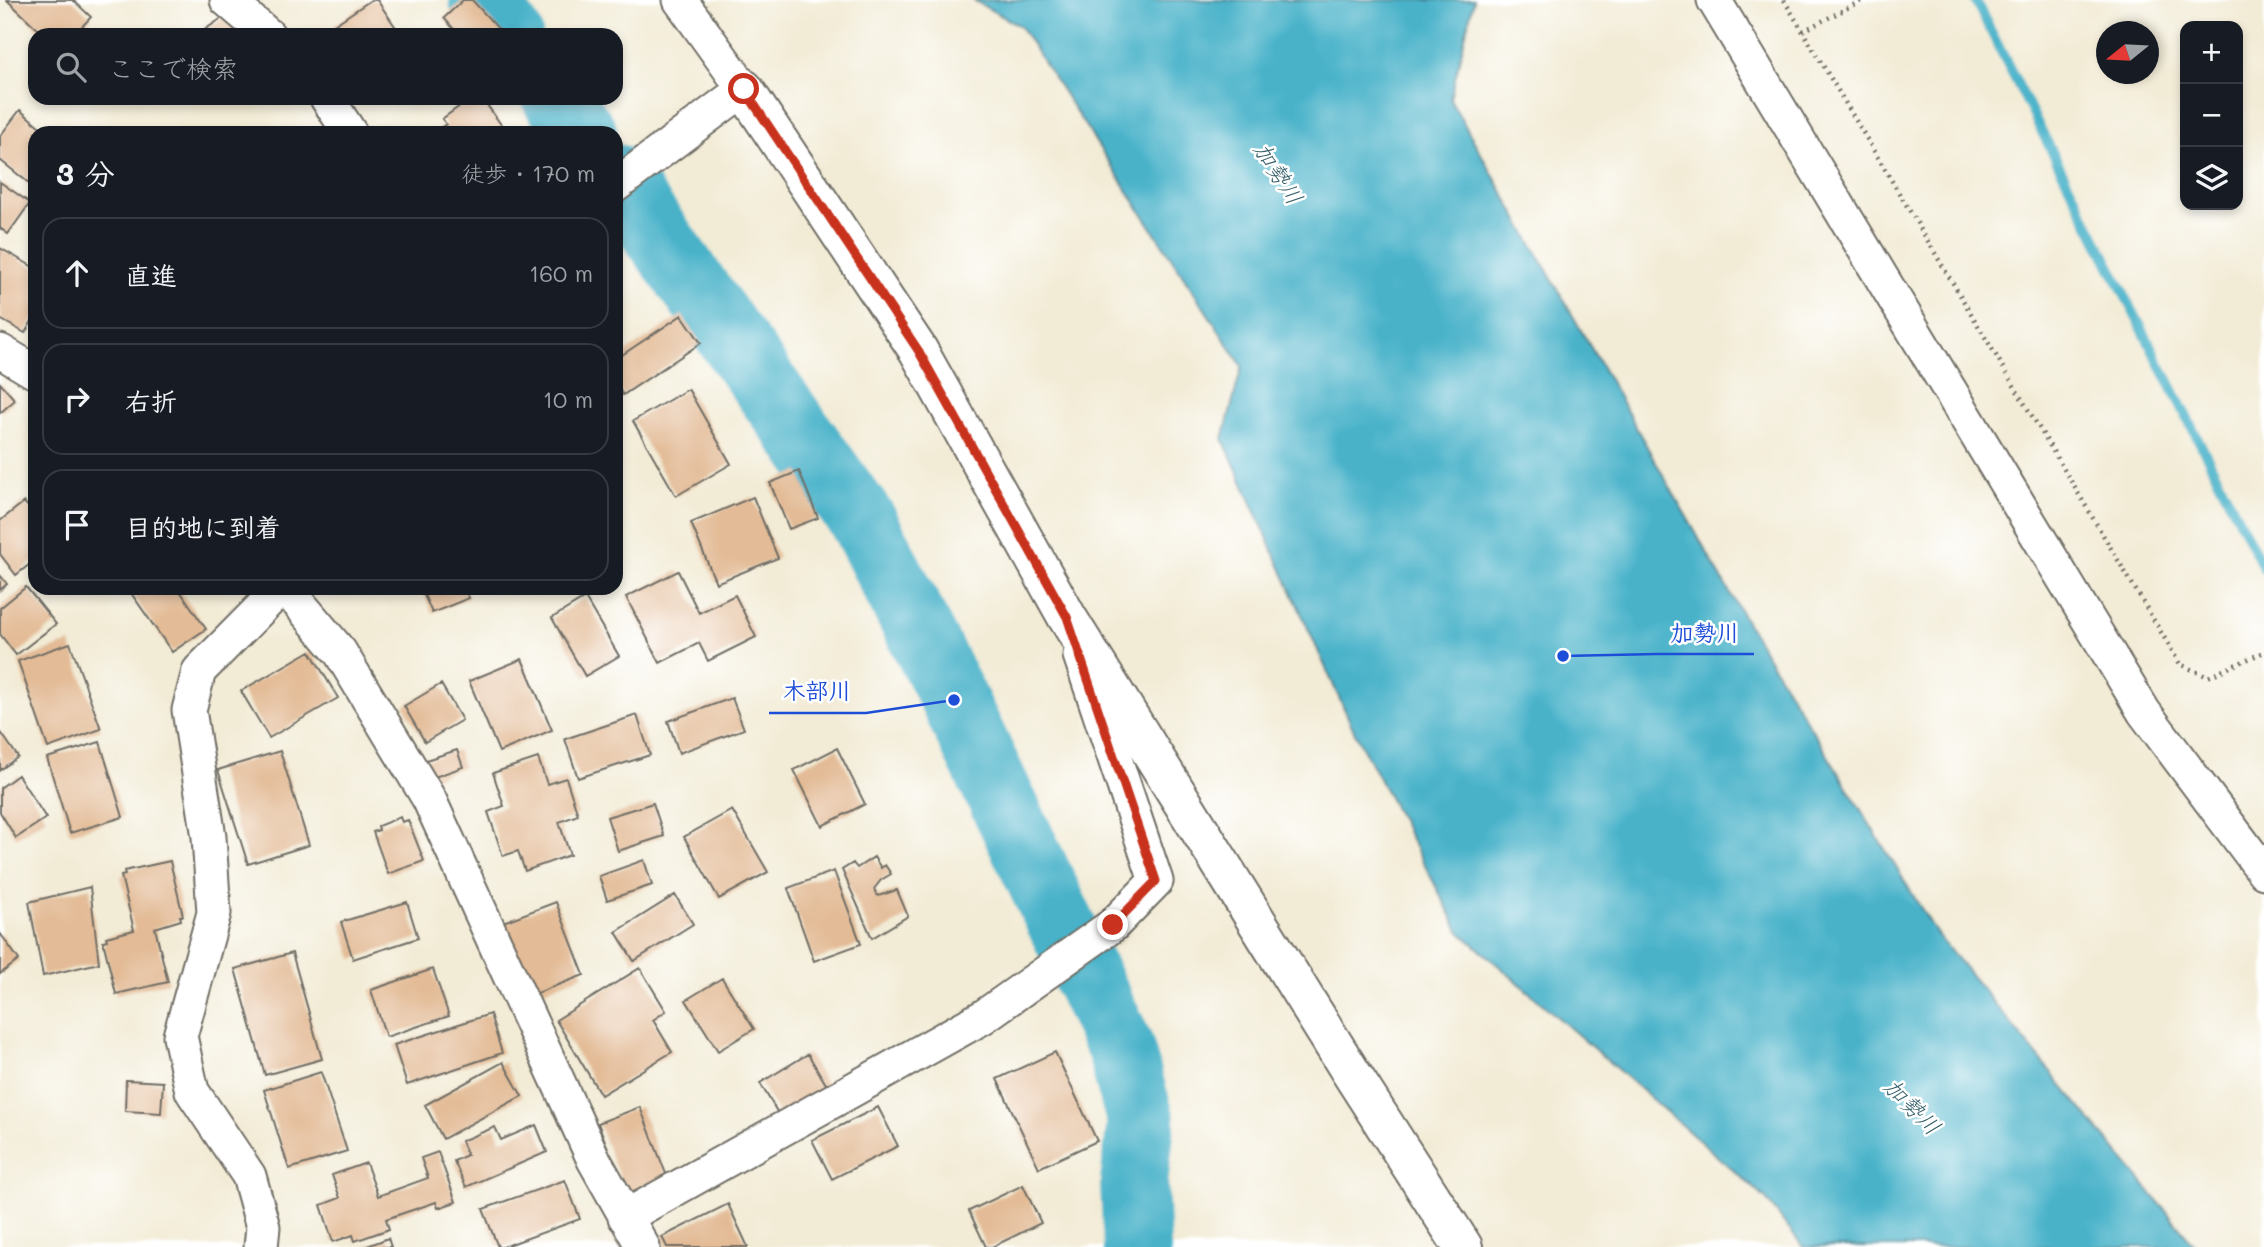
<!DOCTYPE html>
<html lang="ja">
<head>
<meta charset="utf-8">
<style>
  :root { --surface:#171b24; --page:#242831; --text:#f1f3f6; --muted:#9ea1a6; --line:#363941 }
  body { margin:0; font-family:Mali,"Klee One",sans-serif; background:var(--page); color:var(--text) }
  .controls { position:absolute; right:21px; top:21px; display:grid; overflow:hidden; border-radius:14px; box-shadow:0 4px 10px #0003 }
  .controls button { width:63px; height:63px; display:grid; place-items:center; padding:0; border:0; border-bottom:2px solid var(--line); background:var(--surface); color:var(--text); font:35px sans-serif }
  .compass { position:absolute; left:2096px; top:21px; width:63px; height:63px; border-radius:50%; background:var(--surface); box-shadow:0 4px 10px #0003; rotate:252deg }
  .stop { position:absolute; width:21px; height:21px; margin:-16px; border:5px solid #c8321e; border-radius:50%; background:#fff }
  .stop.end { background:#c8321e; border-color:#fff; box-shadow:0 2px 7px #0008 }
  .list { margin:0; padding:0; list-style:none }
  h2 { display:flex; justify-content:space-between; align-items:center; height:91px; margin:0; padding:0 28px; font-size:30px }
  h2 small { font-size:23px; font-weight:400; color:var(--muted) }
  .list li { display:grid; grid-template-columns:46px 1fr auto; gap:21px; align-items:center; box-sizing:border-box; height:112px; margin:0 14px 14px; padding:0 14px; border:2px solid var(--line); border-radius:21px }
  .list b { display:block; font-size:26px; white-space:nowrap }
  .list em { font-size:23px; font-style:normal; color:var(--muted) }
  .icon { flex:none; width:38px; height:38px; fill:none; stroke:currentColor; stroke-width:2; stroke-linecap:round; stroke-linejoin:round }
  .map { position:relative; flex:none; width:2264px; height:1247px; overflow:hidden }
  .search { position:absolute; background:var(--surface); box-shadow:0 4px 10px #0003; left:28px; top:28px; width:595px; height:77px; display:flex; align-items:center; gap:18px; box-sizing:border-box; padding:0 24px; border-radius:21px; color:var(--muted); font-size:26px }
  .panel { position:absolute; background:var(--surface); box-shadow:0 4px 10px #0003; left:28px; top:126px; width:595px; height:469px; border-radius:21px }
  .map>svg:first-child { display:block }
  .water { fill:#4ab2c9; stroke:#3a6e7a; stroke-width:2 }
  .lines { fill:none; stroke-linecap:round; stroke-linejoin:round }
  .stream { stroke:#4ab2c9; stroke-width:10 }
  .river { stroke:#4ab2c9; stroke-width:68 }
  .building { fill:#e3bb96 }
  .minor-casing { stroke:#716e66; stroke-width:37 }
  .tertiary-casing { stroke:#716e66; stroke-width:42 }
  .path { stroke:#716e66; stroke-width:4.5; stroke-dasharray:2 5; stroke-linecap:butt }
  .minor { stroke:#fff; stroke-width:33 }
  .tertiary { stroke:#fff; stroke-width:38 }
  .route { stroke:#c8321e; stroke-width:9 }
  .labels { text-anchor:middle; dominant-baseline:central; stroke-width:5; stroke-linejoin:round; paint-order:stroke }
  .water-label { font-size:23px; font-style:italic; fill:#37616a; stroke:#fff }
  .leader { fill:none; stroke:#1d4ed8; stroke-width:2.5 }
  .callout-dot { fill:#1d4ed8; stroke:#fff; stroke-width:2.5 }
  .callout-label { font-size:23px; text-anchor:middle; font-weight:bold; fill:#1d4ed8; stroke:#fff; stroke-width:5; stroke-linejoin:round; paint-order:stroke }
</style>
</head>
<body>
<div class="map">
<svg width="2264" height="1247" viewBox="0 0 2264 1247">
  <rect width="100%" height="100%" fill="#fff"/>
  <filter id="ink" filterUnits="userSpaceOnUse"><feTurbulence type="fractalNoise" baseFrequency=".0143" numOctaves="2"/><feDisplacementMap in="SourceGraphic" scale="14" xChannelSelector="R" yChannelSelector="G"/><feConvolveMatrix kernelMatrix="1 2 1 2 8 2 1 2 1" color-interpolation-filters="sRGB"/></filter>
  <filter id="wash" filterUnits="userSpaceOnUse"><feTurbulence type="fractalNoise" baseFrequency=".00686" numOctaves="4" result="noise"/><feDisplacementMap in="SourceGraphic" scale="28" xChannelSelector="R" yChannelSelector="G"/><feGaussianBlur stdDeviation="1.57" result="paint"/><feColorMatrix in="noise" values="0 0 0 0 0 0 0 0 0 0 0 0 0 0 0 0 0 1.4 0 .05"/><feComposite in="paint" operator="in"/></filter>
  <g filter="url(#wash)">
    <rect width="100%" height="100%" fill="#f2ebd5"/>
    <!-- water -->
    <path class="water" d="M973,0H1474L1450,99L1748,625L1938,936L2196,1247H1803L1765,1198L1460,932L1355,733L1223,439L1242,366L1020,26Z"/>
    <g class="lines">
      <!-- stream -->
      <path class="stream" d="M1975,0L2264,569"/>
      <!-- river -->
      <path class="river" d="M483,0L509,35
        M556,98L583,133
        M616,178L864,523L954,700L1120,1047L1141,1122L1134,1183L1137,1247"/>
    </g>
    <g id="blocks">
      <!-- building -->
      <path class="building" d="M7,0H73L91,17L74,35H44Z
        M371,0H377L401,35H341L334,25Z
        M463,0H472L504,35H459L444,18Z
        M237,8L255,35H197Z
        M471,98H482L507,133H434L446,124L442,119Z
        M20,110L47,133H35V188L0,160V136Z
        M0,182L30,203L8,234L0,228Z
        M0,248L35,268V316L25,333L0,319Z
        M682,315L701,343L623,395L616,384V359Z
        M0,383L15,400L0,413Z
        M688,389L731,464L676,496L633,421Z
        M799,471L818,518L789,529L770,483Z
        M753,497L778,558L716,583L691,523Z
        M24,502L35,515V560L16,575L0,554V521Z
        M678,571L699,613L735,595L756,637L708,661L699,643L660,663L626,597Z
        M0,575L7,584L0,590Z
        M26,587L56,624L16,655L0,634V608Z
        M139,588H178L206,629L172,652L131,593Z
        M421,588H464L469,598L432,613Z
        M585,598L619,656L585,676L552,618Z
        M70,643L101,729L48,748L18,661Z
        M310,651L338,698L269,738L241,691Z
        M522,659L552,730L499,752L469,681Z
        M441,684L462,720L425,742L404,706Z
        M732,698L744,729L679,753L668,721Z
        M637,715L650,755L578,778L565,739Z
        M0,731L18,757L0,770Z
        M100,742L123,817L70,833L47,758Z
        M837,748L865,804L822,826L794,770Z
        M457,750L463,767L432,778L426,760Z
        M280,751L309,845L248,864L218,770Z
        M538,758L547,784L566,778L578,815L559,822L570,855L525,871L518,851L503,856L488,812L504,806L493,773Z
        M18,775L46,818L16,838L0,812V788Z
        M653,803L664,836L618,851L607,817Z
        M732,810L768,872L719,899L684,837Z
        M400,817L402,822L408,820L424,861L388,874L373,832L379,830L378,826Z
        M874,857L881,868L885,865L891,874L881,880L874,889L878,896L897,890L908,916L872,938L842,870L853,863L857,868Z
        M644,860L652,885L607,900L599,876Z
        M170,861L183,916H180L181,920L155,928L168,982L116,994L103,941L107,940L106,937L134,930L121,876L125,875L124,871Z
        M834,871L861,944L814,961L788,888Z
        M90,887L99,963L43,976L29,902Z
        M675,895L693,924L634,961L616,932Z
        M407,902L418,938L353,959L341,922Z
        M556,902L584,975L532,995L503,922Z
        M0,933L19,960L0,974Z
        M292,953L322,1059L265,1075L235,969Z
        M640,968L666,1011L653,1020L672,1052L601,1095L556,1020Z
        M433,969L449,1016L386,1037L371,990Z
        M722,978L754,1029L718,1051L686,1000Z
        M490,1014L502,1053L407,1085L394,1045Z
        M1055,1052L1097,1141L1039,1168L997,1079Z
        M808,1054L830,1091L782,1120L760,1083Z
        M503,1062L522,1096L443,1139L425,1105Z
        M321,1072L347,1151L289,1169L264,1090Z
        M126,1080L163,1082L161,1113L125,1111Z
        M640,1107L668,1179L626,1195L598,1123Z
        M878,1107L898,1146L832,1179L812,1140Z
        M536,1125L547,1152L466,1187L454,1161L467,1155L461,1141L495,1127L501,1140Z
        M438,1152L456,1202L438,1208L436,1202L386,1219L389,1229L355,1241L353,1235L333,1242L321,1205L340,1198L332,1175L366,1163L378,1196L428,1178L421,1158Z
        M565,1180L580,1219L503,1247H498L483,1209Z
        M1023,1185L1041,1223L992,1247H986L969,1211Z
        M728,1204L748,1247H667L662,1237Z
        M388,1238L391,1247H365Z"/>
    </g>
  </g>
  <g filter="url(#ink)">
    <use href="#blocks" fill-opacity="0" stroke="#716e66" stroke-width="2"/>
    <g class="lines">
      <defs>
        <path id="minor" d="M227,0L268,35
          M1714,0L2144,712L2264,872
          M327,98L350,133
          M616,185L744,89L680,0
          M0,351L35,372
          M286,588L340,652L429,799L594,1160L643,1247
          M625,1217L983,1017L1113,925L1156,881L1080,655
          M261,1247L263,1227L249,1176L192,1091L180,1036L214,913L209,837L189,710L199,671L281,588"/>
        <path id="tertiary" d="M744,89L918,350L1067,617L1350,1071L1463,1247"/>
      </defs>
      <!-- minor casing -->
      <use href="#minor" class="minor-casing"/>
      <!-- tertiary casing -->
      <use href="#tertiary" class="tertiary-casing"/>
      <!-- path -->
      <path class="path" d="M1784,0L2180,664L2208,677L2264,652
        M1803,31L1863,0"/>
      <!-- minor -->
      <use href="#minor" class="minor"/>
      <!-- tertiary -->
      <use href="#tertiary" class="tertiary"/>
    </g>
  </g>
  <g class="lines" filter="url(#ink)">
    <!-- route -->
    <path class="route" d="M744,89L918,350L1067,617L1156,881L1113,925"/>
  </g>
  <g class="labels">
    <!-- water labels -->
    <g class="water-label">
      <text transform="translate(1279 173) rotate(57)">加勢川</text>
      <text transform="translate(1913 1106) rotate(45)">加勢川</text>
    </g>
  </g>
  <!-- callouts -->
  <path class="leader" d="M1563 656L1657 654H1754M954 700L866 713H769"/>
  <g class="callout-dot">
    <circle cx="1563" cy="656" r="7"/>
    <circle cx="954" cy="700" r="7"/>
  </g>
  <g class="callout-label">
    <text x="1705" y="641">加勢川</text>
    <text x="817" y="699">木部川</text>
  </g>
</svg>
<div class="controls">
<button>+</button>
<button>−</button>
<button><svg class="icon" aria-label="layers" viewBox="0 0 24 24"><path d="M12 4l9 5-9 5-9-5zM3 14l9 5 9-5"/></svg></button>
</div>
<svg class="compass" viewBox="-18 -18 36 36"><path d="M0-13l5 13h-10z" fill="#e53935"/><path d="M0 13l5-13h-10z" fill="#9ea1a6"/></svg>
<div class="stop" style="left:744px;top:89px"></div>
<div class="stop end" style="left:1113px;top:925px"></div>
<div class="search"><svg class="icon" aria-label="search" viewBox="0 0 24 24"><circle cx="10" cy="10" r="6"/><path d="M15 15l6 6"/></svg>ここで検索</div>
<section class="panel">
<h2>3 分<small>徒歩 · 170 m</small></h2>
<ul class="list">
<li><svg class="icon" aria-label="ahead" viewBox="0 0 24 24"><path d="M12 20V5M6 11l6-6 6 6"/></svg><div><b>直進</b></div><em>160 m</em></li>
<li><svg class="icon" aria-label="right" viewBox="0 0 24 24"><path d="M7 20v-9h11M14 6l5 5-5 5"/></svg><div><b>右折</b></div><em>10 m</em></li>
<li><svg class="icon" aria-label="arrive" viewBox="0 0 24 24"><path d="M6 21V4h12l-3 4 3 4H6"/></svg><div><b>目的地に到着</b></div></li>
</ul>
</section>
</div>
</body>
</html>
